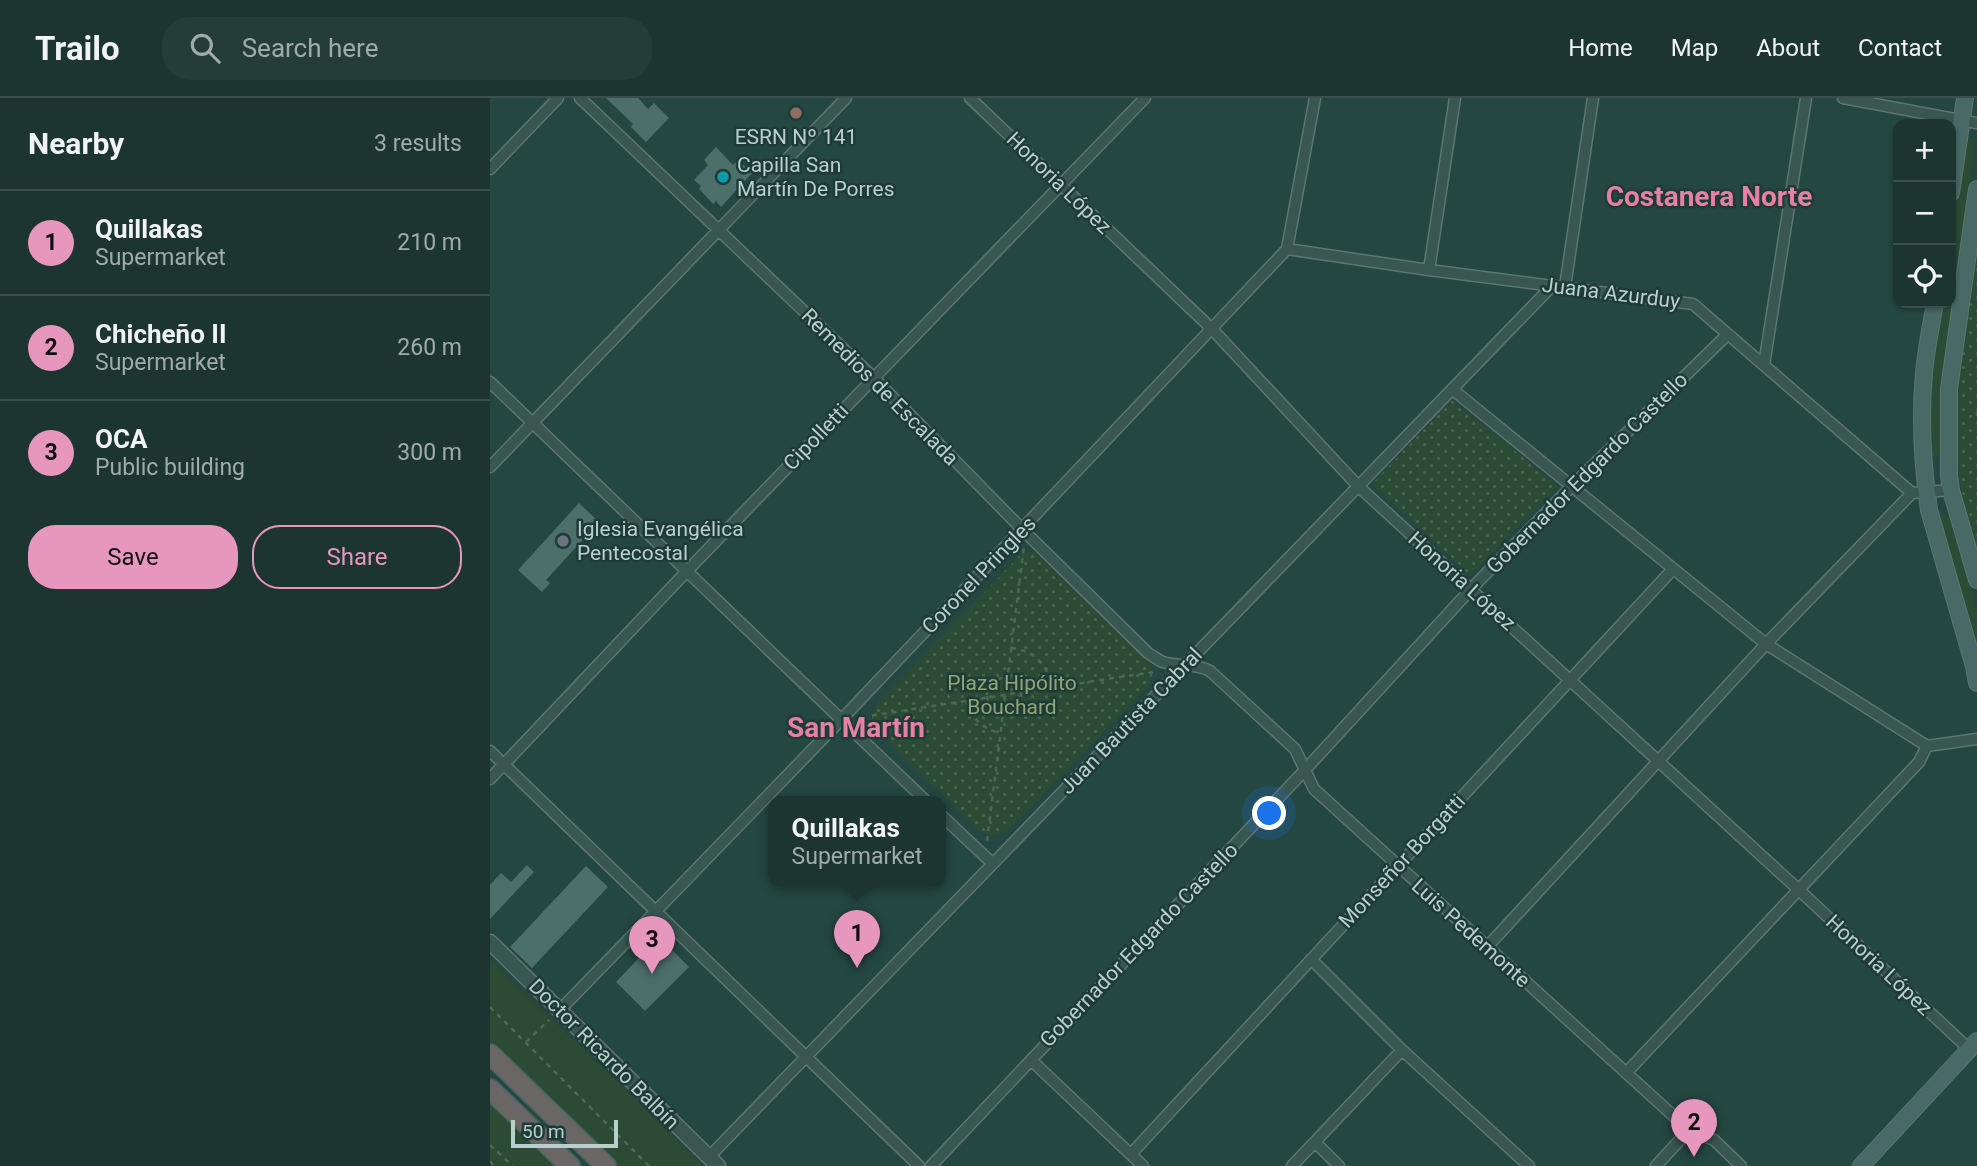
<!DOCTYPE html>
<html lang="en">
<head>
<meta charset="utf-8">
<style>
  :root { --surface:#1c3531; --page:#253d39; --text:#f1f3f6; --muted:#a0abab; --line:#3a504d; --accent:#e797bd }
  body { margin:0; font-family:Roboto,sans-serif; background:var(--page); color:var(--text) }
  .controls { position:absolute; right:21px; top:21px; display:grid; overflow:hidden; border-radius:14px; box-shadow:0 2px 5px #0004 }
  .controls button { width:63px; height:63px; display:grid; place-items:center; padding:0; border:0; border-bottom:2px solid var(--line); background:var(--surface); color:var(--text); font:35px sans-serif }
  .scale { position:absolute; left:21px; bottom:18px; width:107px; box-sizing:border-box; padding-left:7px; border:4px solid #b8cfcc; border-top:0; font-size:19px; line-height:24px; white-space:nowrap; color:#b8cfcc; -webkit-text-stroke:5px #1e3b37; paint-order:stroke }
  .you { position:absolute; left:780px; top:716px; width:24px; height:24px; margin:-18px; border:5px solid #fff; border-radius:50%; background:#1a73e8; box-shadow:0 0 0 10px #1a73e833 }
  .badge { display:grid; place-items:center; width:46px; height:46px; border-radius:50%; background:var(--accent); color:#111; font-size:23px; font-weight:700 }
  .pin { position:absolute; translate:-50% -58px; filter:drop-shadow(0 2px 4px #0008) }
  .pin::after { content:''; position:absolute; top:37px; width:24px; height:21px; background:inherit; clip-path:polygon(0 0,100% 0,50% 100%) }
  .popup { position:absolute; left:278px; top:698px; width:178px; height:91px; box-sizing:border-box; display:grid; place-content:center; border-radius:14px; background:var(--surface); filter:drop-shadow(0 2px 5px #0005); font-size:23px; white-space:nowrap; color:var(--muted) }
  .popup b { font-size:26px; color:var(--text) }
  .popup::after { content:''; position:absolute; left:50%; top:100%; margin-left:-14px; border:14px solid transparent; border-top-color:var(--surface) }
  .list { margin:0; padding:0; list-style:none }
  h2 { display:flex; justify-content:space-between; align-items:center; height:91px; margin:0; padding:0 28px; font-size:30px }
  h2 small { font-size:23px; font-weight:400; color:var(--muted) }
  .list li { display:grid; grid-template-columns:46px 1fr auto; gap:21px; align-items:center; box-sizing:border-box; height:105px; padding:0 28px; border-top:2px solid var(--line) }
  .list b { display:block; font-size:26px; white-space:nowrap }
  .list p { margin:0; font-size:23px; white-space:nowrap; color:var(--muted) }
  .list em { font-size:23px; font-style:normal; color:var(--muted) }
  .actions { display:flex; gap:14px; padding:21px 28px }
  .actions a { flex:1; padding:16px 0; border:2px solid var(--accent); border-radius:28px; text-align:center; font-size:24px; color:var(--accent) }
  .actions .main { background:var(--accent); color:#111 }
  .icon { flex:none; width:38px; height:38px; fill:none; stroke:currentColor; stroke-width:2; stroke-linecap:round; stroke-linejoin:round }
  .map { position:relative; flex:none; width:1487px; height:1068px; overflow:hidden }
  header { display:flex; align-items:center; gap:42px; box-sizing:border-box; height:98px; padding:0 35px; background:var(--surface); border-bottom:2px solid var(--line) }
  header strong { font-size:33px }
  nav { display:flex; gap:38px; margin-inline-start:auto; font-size:24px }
  .search { width:490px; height:63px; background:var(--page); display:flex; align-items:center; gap:18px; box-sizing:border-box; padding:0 24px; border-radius:28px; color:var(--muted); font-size:26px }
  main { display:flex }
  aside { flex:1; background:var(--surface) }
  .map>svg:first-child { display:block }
  .grass { fill:#2b4b35 }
  .park { fill:url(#park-dots) }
  .building { fill:#4c6f69 }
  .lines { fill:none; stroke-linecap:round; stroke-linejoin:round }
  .minor-casing { stroke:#5c7671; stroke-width:13 }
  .tertiary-casing { stroke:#5c7671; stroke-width:17 }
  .secondary-casing { stroke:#5c7671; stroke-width:18 }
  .trunk-casing { stroke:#48635f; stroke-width:22 }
  .path { stroke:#4b6855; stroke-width:2.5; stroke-dasharray:5 5; stroke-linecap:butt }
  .minor { stroke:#3a5651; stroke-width:10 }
  .tertiary { stroke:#3a5651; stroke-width:14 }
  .secondary { stroke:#486965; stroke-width:16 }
  .trunk { stroke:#6a6666; stroke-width:19 }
  .education-dot { fill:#8d6e63; stroke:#1e3b37; stroke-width:2.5 }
  .culture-dot { fill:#0f9aa8; stroke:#1e3b37; stroke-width:2.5 }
  .worship-dot { fill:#6b7280; stroke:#1e3b37; stroke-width:2.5 }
  .labels { text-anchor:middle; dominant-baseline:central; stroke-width:5; stroke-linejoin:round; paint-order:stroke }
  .poi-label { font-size:21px; fill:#b8cfcc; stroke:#1e3b37; text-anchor:start }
  .street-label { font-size:21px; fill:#b8cfcc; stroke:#1e3b37 }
  .park-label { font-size:21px; fill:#8ea774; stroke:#1e3b37 }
  .district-label { font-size:28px; font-weight:bold; fill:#e681a1; stroke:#1e3b37 }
</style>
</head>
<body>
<header>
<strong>Trailo</strong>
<div class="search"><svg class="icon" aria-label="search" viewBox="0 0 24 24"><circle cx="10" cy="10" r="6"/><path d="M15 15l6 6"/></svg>Search here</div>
<nav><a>Home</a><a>Map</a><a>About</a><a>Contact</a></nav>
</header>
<main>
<aside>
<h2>Nearby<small>3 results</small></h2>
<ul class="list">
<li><span class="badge">1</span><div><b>Quillakas</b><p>Supermarket</p></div><em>210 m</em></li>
<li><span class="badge">2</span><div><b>Chicheño II</b><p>Supermarket</p></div><em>260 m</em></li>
<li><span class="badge">3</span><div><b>OCA</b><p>Public building</p></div><em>300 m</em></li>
</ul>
<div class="actions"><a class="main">Save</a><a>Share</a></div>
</aside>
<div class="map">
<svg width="1487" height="1068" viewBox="0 0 1487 1068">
  <defs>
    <pattern id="park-dots" width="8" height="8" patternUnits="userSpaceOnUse" patternTransform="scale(1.75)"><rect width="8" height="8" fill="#2b4b35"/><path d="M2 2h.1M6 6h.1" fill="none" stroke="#486451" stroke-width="1.8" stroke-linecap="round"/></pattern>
  </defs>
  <rect width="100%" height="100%" fill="#254741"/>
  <!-- grass -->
  <path class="grass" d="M1481,40L1484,43V52L1465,184L1452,299V351L1451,357L1447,360L1443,358L1440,352L1442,269L1451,205H1461V133L1472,51L1476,42Z
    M1453,415L1459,417L1462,421L1487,511V550L1450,427V419Z
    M0,861L214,1068H128L0,944Z
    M0,1004L67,1068H0Z"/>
  <!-- park -->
  <path class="park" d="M1487,147V450L1474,406L1465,353V291Z
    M962,302L1068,388L980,477L882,386Z
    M541,453L550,455L658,559L663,575L657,589L518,733L503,738L491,734L386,632L382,619L387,606L531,456Z"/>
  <!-- building -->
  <path class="building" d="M116,0H148L158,11L164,5L179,20L156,44L141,29L143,26Z
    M226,49L243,67L248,62L262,75L231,109L226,103L223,106L209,91L211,88L204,82L218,67L214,62Z
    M89,405L109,424L56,482L60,485L52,494L28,472Z
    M37,767L44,774L0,821V787L11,775L21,784Z
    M96,768L118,789L42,870L20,849Z
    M162,846H176L199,869L155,913L126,884Z"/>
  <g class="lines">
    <defs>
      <path id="minor" d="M90,0L384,280L532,431L658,555C663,558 668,562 673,564C689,569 706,565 720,573L805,651L824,691L1199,1032L1224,1042L1251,1068
        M480,0L722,231L869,389L1309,792L1479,951
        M1353,0L1487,25
        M0,71L68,0
        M797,151L939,172L1203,206L1422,395L1461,392
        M939,172L965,0
        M1075,189L1103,0
        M1274,267L1316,0
        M0,284L437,704
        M962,291L1276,546L1437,648
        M0,369L356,0
        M0,653L429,1068
        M0,681L197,473L655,0
        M451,717L502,765
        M997,849L1276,546L1422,395
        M821,861L912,952L1039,1068
        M70,912L351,622L797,151L825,0
        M541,962L653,1068
        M1136,975L1429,664L1437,648L1487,641
        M825,1044L849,1068
        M641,1056L1183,471
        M219,1059L1063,187
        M441,1068L815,672L981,491L1082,388L1238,236
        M802,1068L912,952
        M1166,1068L1199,1032"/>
      <path id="tertiary" d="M0,844L228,1068"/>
      <path id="secondary" d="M1487,91L1459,291V378L1461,392L1487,482
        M1461,95L1475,0
        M1445,205C1441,228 1436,252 1434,275C1430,318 1433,370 1439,412L1484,568L1487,585
        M1371,1068L1487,943"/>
      <path id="trunk" d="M0,956L116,1068
        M0,991L80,1068"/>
    </defs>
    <!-- minor casing -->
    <use href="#minor" class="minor-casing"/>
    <!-- tertiary casing -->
    <use href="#tertiary" class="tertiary-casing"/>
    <!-- secondary casing -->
    <use href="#secondary" class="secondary-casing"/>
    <!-- trunk casing -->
    <use href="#trunk" class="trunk-casing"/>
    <!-- path -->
    <path class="path" d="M1487,314V318
      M521,550C543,552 559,567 561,590
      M497 597a17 17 0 1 1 34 0a17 17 0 1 1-34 0Z
      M476,603C481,620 492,630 509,635
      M372,619L663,574
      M497,743L534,448
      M0,909L159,1068
      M36,944L59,922
      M0,1047L23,1068
      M0,1063L4,1068"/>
    <!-- minor -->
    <use href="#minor" class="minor"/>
    <!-- tertiary -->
    <use href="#tertiary" class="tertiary"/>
    <!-- secondary -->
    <use href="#secondary" class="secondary"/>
    <!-- trunk -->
    <use href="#trunk" class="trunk"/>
  </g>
  <!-- markers -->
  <circle class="education-dot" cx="306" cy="15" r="7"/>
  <circle class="culture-dot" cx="233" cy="79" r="7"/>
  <circle class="worship-dot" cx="73" cy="443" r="7"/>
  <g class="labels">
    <!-- poi labels -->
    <g class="poi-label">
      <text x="306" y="39" text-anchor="middle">ESRN Nº 141</text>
      <text x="247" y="67">Capilla San<tspan x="247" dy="24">Martín De Porres</tspan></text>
      <text x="87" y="431">Iglesia Evangélica<tspan x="87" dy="24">Pentecostal</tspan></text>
    </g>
    <!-- street labels -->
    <g class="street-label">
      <text transform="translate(569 85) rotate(44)">Honoria López</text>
      <text transform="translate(1121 195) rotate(7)">Juana Azurduy</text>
      <text transform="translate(390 289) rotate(45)">Remedios de Escalada</text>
      <text transform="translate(326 339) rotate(-46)">Cipolletti</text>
      <text transform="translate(1097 375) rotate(-45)">Gobernador Edgardo Castello</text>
      <text transform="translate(489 477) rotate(-46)">Coronel Pringles</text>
      <text transform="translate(972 483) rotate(42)">Honoria López</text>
      <text transform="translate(641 623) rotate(-46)">Juan Bautista Cabral</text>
      <text transform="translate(912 763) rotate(-47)">Monseñor Borgatti</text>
      <text transform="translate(981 835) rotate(42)">Luis Pedemonte</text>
      <text transform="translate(649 847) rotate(-46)">Gobernador Edgardo Castello</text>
      <text transform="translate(1389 867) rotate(43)">Honoria López</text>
      <text transform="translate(114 956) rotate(45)">Doctor Ricardo Balbín</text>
    </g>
    <!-- park labels -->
    <g class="park-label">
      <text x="522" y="585">Plaza Hipólito<tspan x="522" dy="24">Bouchard</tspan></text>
    </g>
    <!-- district labels -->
    <g class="district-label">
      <text x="1219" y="98">Costanera Norte</text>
      <text x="366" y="629">San Martín</text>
    </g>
  </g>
</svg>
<div class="controls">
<button>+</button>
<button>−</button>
<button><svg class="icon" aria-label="locate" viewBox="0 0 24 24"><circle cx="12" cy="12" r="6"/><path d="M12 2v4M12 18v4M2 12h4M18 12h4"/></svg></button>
</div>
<div class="scale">50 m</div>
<div class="you"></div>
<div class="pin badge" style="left:367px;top:870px">1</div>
<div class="popup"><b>Quillakas</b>Supermarket</div>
<div class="pin badge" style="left:1204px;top:1059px">2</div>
<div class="pin badge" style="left:162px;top:876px">3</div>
</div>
</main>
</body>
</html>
